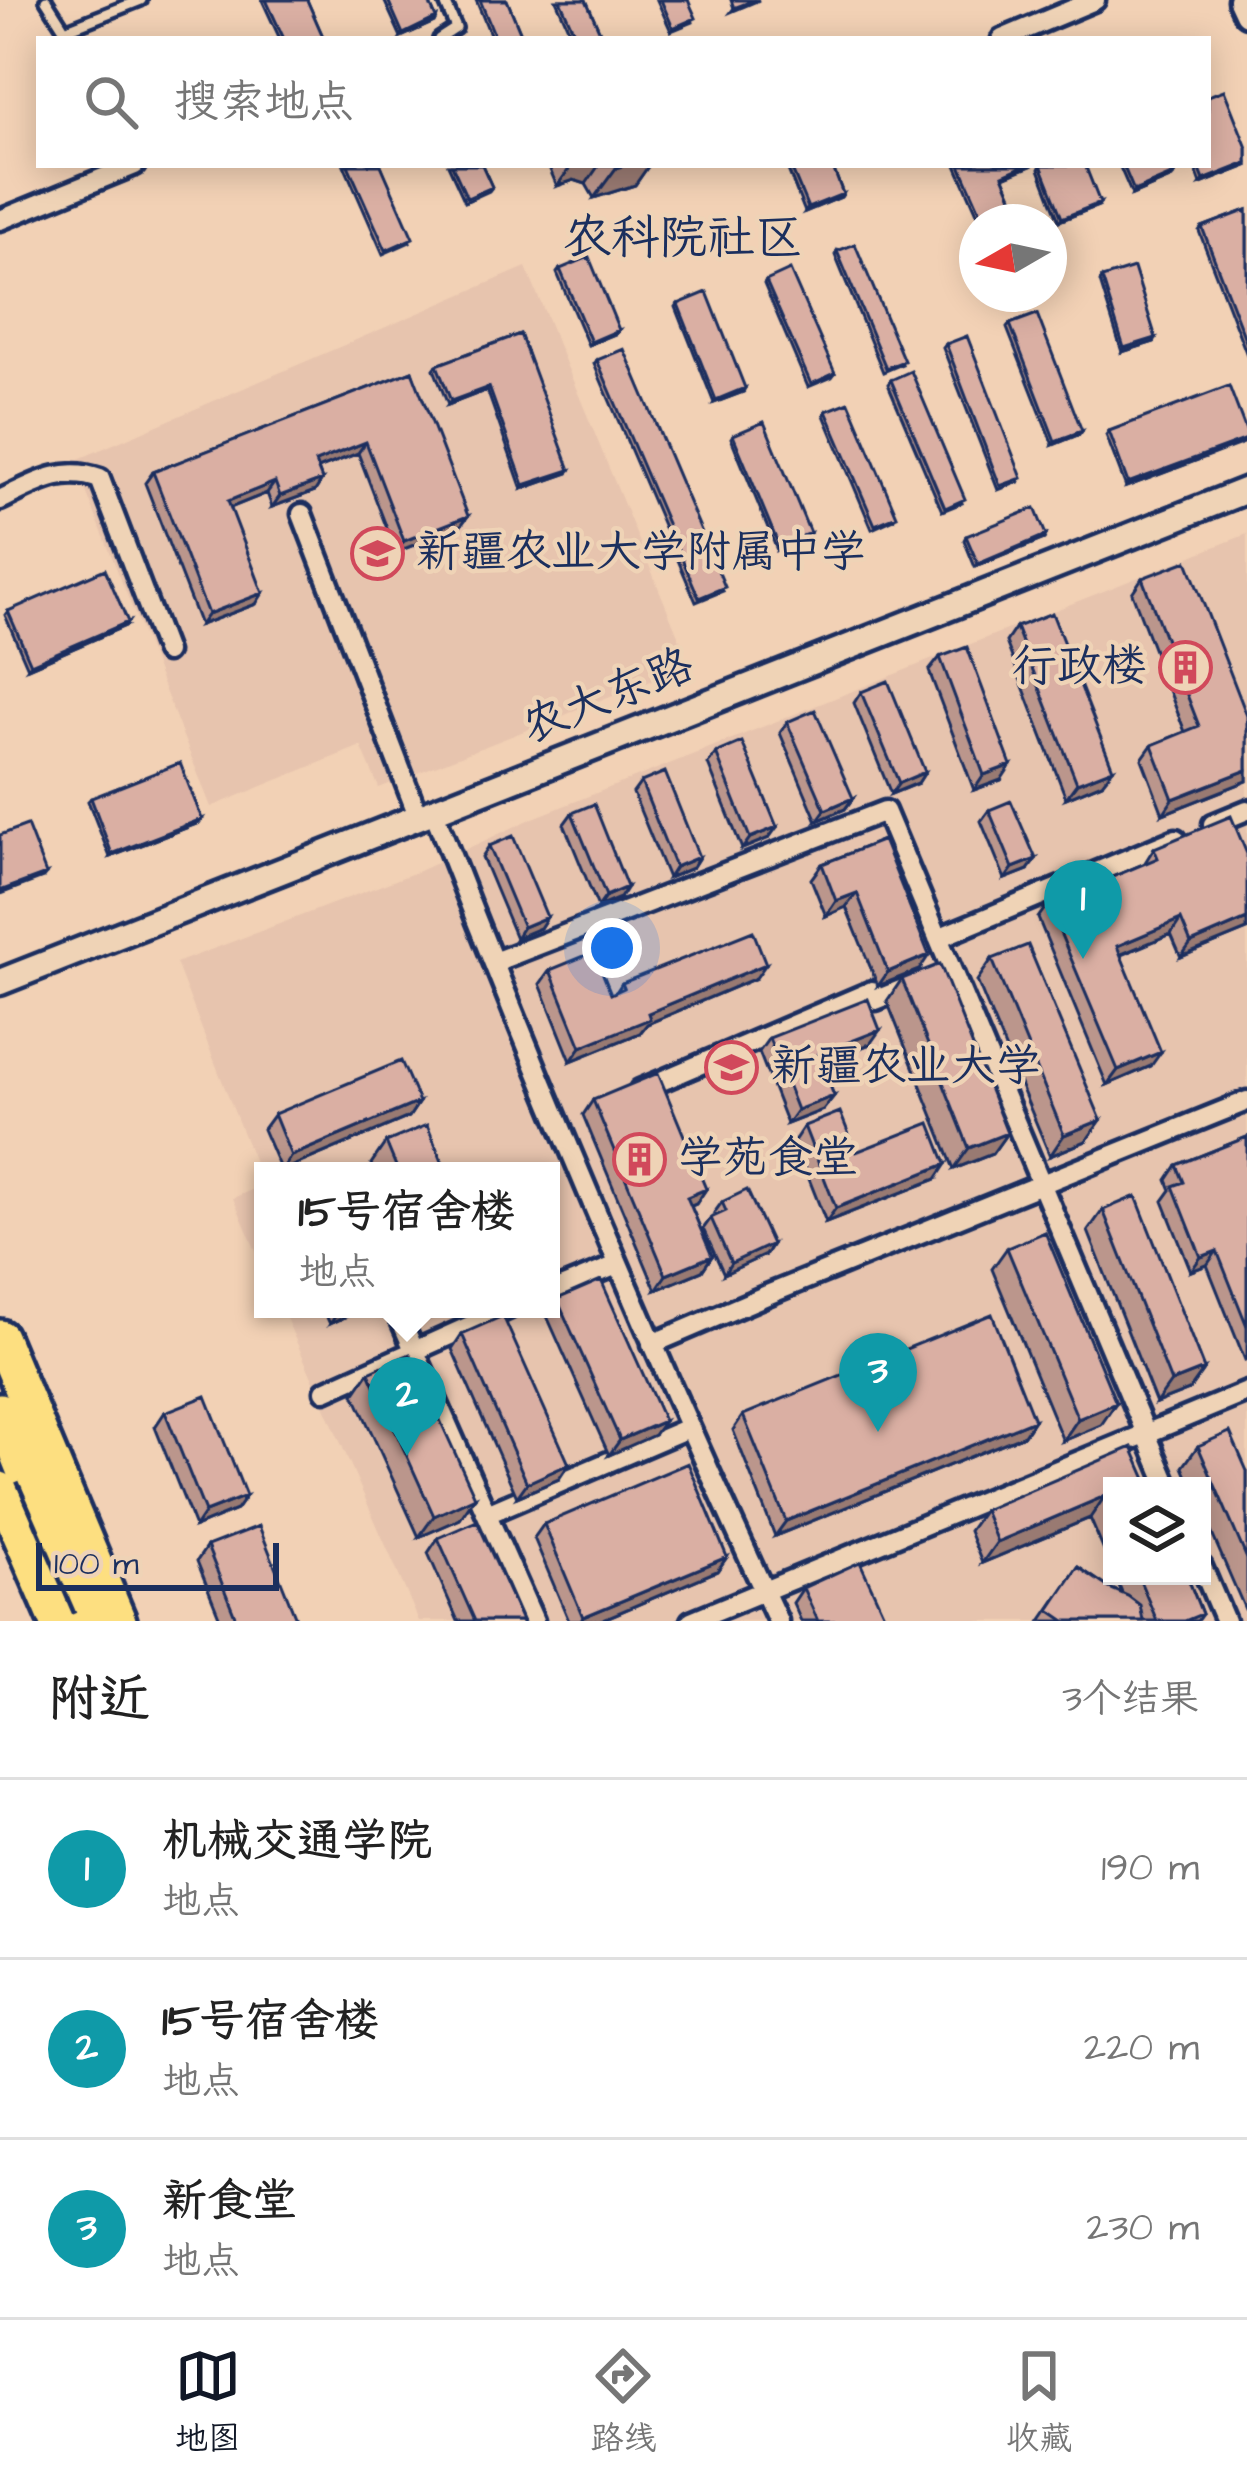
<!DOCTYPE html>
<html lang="zh">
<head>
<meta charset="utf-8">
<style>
  :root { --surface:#fff; --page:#f6f6f6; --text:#222; --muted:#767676; --line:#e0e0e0; --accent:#111827 }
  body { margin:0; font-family:"Architects Daughter","LXGW WenKai TC",sans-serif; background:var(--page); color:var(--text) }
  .controls { position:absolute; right:36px; bottom:36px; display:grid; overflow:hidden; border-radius:0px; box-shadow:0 6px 30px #0003 }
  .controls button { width:108px; height:108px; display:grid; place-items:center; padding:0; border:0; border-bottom:3px solid var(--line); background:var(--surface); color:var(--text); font:60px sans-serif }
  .compass { position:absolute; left:959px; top:204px; width:108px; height:108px; border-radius:50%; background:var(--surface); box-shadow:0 6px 30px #0003; rotate:261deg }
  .scale { position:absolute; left:36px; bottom:30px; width:243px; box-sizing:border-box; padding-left:12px; border:6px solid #1b2f5e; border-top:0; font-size:33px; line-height:42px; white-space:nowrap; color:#1b2f5e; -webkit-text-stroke:9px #efd3b6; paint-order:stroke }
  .you { position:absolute; left:612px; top:948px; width:42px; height:42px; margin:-30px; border:9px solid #fff; border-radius:50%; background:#1a73e8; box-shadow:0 0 0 18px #1a73e833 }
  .badge { display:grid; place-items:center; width:78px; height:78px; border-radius:50%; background:var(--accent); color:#fff; font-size:39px; font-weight:700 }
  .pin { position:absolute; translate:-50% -99px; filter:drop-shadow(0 3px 6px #0008) }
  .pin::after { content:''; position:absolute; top:63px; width:42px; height:36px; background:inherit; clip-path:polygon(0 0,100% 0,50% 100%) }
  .popup { position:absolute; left:254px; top:1162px; width:306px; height:156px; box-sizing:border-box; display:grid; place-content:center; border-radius:0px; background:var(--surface); filter:drop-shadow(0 3px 9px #0005); font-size:39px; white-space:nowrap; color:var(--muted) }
  .popup b { font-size:45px; color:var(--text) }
  .popup::after { content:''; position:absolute; left:50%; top:100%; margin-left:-24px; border:24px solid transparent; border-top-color:var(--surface) }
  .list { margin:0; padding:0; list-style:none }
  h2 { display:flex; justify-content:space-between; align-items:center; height:156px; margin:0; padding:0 48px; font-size:51px }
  h2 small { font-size:39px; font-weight:400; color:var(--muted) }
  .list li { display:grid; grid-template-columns:78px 1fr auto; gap:36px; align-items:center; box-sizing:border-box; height:180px; padding:0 48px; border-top:3px solid var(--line) }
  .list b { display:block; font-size:45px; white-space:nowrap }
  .list p { margin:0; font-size:39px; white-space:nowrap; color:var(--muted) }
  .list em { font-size:39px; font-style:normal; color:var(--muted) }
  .icon { flex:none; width:66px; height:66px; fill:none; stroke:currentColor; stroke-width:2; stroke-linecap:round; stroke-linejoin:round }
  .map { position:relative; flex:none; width:1247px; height:1621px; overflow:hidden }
  .search { position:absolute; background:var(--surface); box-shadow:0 6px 30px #0003; left:36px; right:36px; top:36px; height:132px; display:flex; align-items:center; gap:30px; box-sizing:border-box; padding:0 42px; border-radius:0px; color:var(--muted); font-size:45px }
  .sheet { height:696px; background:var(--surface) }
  nav { display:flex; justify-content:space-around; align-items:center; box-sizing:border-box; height:168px; border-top:3px solid var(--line); background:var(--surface); font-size:33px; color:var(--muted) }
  nav a { display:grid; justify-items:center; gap:6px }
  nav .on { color:var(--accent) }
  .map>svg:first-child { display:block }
  .built { fill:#e7c4ae; fill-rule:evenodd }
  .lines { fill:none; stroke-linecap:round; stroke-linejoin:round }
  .lane-casing { stroke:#1b2f5e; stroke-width:18 }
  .street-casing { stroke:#1b2f5e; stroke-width:27 }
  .secondary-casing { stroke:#1b2f5e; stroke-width:33 }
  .highway-casing { stroke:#1b2f5e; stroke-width:42 }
  .lane { stroke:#efd3b6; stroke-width:9 }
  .street { stroke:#efd3b6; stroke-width:18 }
  .secondary { stroke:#efd3b6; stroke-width:24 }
  .highway { stroke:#fddf80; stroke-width:33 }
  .highway-bridge-casing { stroke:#1b2f5e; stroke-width:42; stroke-linecap:butt }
  .highway-bridge { stroke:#fddf80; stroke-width:33 }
  .wall { fill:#bb968c; stroke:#1b2f5e; stroke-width:3 }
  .shaded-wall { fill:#997a72; stroke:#1b2f5e; stroke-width:3 }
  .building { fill:#daafa3; stroke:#1b2f5e; stroke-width:3 }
  .labels { text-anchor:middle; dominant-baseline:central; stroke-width:9; stroke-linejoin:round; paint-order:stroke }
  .poi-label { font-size:45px; fill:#1b2f5e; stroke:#efd3b6; text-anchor:start }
  .street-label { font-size:45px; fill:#1b2f5e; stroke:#efd3b6 }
  .neighbourhood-label { font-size:48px; fill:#1b2f5e; stroke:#efd3b6 }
</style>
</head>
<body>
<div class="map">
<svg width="1247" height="1621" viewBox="0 0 1247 1621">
  <rect width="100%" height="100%" fill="#f2d1b5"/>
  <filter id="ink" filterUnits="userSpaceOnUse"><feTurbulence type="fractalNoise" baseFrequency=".00833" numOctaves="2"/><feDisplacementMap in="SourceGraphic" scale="24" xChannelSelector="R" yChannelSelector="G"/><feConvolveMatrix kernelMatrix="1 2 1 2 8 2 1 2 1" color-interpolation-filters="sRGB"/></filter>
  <g filter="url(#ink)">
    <!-- built -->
    <path class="built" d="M526,267L682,645L662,655L669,674L379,788L361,746L211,807L74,461Z
      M1247,534V1621H419L282,1309H551V1171H263V1267L233,1198L263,1185L176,963L419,871L531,819ZM1112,1486H1202V1576H1112Z"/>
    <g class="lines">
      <defs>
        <path id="lane" d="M46,0L65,30L141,0
          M439,39L456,28L444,0"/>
        <path id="street" d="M1002,39L1095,0
          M0,220L135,165
          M0,500C34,484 62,465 100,479L166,652
          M302,514L419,818
          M434,812C540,1085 654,1355 778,1621
          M1213,824L1247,810
          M938,938L1176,839
          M494,962L885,811L1168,1486
          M640,1090L872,991L876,1000L913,985
          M551,1292L617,1265
          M396,1309L534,1621
          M652,1344L767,1295L1247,1101
          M325,1391L508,1309
          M487,1514L688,1428
          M1202,1567L1225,1621
          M691,1621L1247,1392"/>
        <path id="secondary" d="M1241,0L1247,13
          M0,982L1247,490"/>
        <path id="highway" d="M0,1337L119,1621
          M0,1410L85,1621"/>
      </defs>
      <!-- lane casing -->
      <use href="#lane" class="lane-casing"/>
      <!-- street casing -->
      <use href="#street" class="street-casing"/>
      <!-- secondary casing -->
      <use href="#secondary" class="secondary-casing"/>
      <!-- highway casing -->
      <use href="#highway" class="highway-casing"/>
      <!-- lane -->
      <use href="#lane" class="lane"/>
      <!-- street -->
      <use href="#street" class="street"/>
      <!-- secondary -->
      <use href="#secondary" class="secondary"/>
      <!-- highway -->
      <use href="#highway" class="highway"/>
      <defs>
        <path id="highway-bridge" d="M0,1489L57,1621"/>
      </defs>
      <!-- highway-bridge casing -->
      <use href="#highway-bridge" class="highway-bridge-casing"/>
      <!-- highway-bridge -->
      <use href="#highway-bridge" class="highway-bridge"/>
    </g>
    <!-- wall -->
    <path class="wall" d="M262,0H307L324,39H280Z
      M384,0H428L436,18L434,22L401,37Z
      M476,0H507L523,39H492Z
      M556,0H586L603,39H573Z
      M657,0H688L693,22L671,31Z
      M1247,148V166L1201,184L1194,165H1208Z
      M344,165H381L410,242L383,254Z
      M448,165H482L492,187L489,191L465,202Z
      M548,165H649L635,185L594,198L586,184L574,180L557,186Z
      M786,165H832L843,194L841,197L805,212Z
      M956,165H1033L1004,177L1023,222H981Z
      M1041,165L1098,206L1059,221L1039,169Z
      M1119,165H1170L1174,174L1172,178L1132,195Z
      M1247,210V355L1199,231L1202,227Z
      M837,251L902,364L883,372L835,255Z
      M560,269L619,330L617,333L588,345L557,273Z
      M1102,278L1154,342L1122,352L1100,282Z
      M766,281L835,373L832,377L808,387L764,284Z
      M678,304L743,392L714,403L676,307Z
      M1010,324L1082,431L1080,434L1053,445L1007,328Z
      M520,334L568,473L522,489L487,390L448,405L434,369L437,365Z
      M946,344L1019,482L998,490L943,348Z
      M597,360L723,591L696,602L594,364Z
      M412,371L460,527L396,552L358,453L318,469L322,480L315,491L272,507L267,493L230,508L256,604L200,625L145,483L153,472Z
      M891,380L962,503L942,511L888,384Z
      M826,411L894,519L872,529L824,415Z
      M1109,431L1247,433V441L1126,487L1106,435Z
      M733,435L808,537L777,550L731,438Z
      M1046,535L1044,539L975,567L964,540L966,536Z
      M1142,578L1247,716V781L1163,814L1142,759L1152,745L1185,732L1132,593Z
      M8,611L125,626L28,668L5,615Z
      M1016,627L1102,783L1066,798L1006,642Z
      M940,657L1001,780L974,790L929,671Z
      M861,692L925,772L918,783L891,794L854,703Z
      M787,722L853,798L845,809L817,821L780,733Z
      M716,753L769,838L742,849L708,764Z
      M641,782L699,857L692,868L668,878L633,793Z
      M91,798L202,819L199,823L110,857L88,801Z
      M989,810L1028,870L1005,879L981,821Z
      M572,813L620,898L598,907L564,824Z
      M883,840L919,970L878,986L846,907L826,916L811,879L822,864Z
      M489,846L547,917L540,928L516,938L482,857Z
      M1154,848L1247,930L1181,957L1171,934L1121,955L1151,1066L1107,1085L1038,918L1048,904L1144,864Z
      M992,959L1101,1120L1086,1141L1050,1156L977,981Z
      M550,970L611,994L616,992L622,983L756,978L647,1024L640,1033L571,1061L540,984Z
      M902,979L1007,1133L992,1154L954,1169L887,1001Z
      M769,1038L870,1044L821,1063L834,1096L823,1110L787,1124L759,1052Z
      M593,1100L706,1189L696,1204L691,1206L712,1256L702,1271L656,1290L583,1115Z
      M419,1102L409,1117L281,1171L263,1129L274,1114Z
      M804,1126L856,1152L936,1179L826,1222L794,1141Z
      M1247,1137V1359L1245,1360L1207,1265L1191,1271L1163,1201L1171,1190L1167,1180L1177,1165Z
      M386,1142L446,1171H374L371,1164Z
      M722,1202L772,1244L765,1255L724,1274L703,1229L711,1218L716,1216L714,1213Z
      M1103,1210L1204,1369L1189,1390L1156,1403L1088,1231Z
      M1007,1248L1101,1425L1063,1441L992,1269Z
      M557,1299L654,1435L609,1455L546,1314Z
      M323,1309H362L330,1324Z
      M462,1334L559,1479L517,1497L452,1349Z
      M369,1372L475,1497L460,1519L419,1537L354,1394Z
      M165,1412L246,1496L236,1510L195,1527L155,1427Z
      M743,1415L1034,1420L1024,1435L775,1536L733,1430Z
      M1198,1446L1247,1471V1614L1202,1511V1486H1191L1183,1467Z
      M1112,1486V1570L1090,1518L982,1563L969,1531L984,1510Z
      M544,1524L727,1557L717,1571L599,1621H569L534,1538Z
      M438,1538L522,1621H458L428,1553Z
      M207,1546L297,1621H221L197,1561Z
      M1078,1567L1109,1588L1122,1593L1115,1576H1187L1202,1614L1197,1621H1041Z
      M803,1588L887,1621H801L793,1603Z"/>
    <!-- shaded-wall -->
    <path class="shaded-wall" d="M755,0H759L731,12L734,8Z
      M436,18L434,22L401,37L403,34Z
      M1247,163V166L1201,184L1204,180Z
      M572,165H599L586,184L574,180L557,186Z
      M625,165H649L635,185L594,198L616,168Z
      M1026,165H1033L1000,178L1003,175Z
      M1174,174L1172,178L1132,195L1134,191Z
      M843,194L841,197L805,212L808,208Z
      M1100,203L1098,206L1059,221L1062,218Z
      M619,330L617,333L588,345L591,342Z
      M1156,338L1154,342L1122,352L1124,348Z
      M489,387L487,390L448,405L451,401Z
      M745,388L743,392L714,403L716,400Z
      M1082,431L1080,434L1053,445L1055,441Z
      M1247,439L1246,442L1126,487L1128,483Z
      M366,442L358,453L308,473L315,462Z
      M570,470L568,473L522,489L524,485Z
      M322,480L315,491L272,507L280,496Z
      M275,482L267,493L220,512L228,501Z
      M468,516L460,527L396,552L404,541Z
      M810,533L808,537L777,550L779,546Z
      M1046,535L1044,539L975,567L978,564Z
      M263,593L256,604L200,625L208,614Z
      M128,622L125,626L28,668L31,664Z
      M1011,765L1001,780L974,790L984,775Z
      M1113,769L1102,783L1066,798L1077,783Z
      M1247,770V781L1163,814L1173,799Z
      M925,772L918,783L891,794L899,783Z
      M853,798L845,809L817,821L825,810Z
      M202,819L199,823L110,857L112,854Z
      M777,827L769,838L742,849L750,838Z
      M699,857L692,868L668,878L675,867Z
      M1036,859L1028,870L1005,879L1013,868Z
      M46,874L43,878L0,894V891Z
      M627,887L620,898L598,907L606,896Z
      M857,893L846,907L826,916L836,901Z
      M547,917L540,928L516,938L523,927Z
      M1181,919L1171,934L1107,960L1117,946Z
      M1247,919V930L1181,957L1191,943Z
      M929,955L919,970L878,986L888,972Z
      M766,964L756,978L647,1024L640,1033L571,1061L581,1047L648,1013Z
      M880,1030L870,1044L807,1069L818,1054Z
      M1161,1052L1151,1066L1107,1085L1118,1070Z
      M834,1096L823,1110L787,1124L797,1110Z
      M419,1102L409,1117L281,1171L291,1156Z
      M1101,1120L1086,1141L1050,1156L1064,1135Z
      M1007,1133L992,1154L954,1169L969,1148Z
      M946,1164L936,1179L826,1222L836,1208Z
      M706,1189L696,1204L677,1212L687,1197Z
      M772,1244L765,1255L724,1274L731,1263Z
      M1217,1251L1207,1265L1191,1271L1201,1257Z
      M712,1256L702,1271L656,1290L666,1275Z
      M340,1309H362L330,1324Z
      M1204,1369L1189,1390L1156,1403L1171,1382Z
      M1116,1403L1101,1425L1063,1441L1078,1419Z
      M1034,1420L1024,1435L775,1536L786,1521Z
      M664,1421L654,1435L609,1455L620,1440Z
      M569,1464L559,1479L517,1497L527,1483Z
      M246,1496L236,1510L195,1527L205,1512Z
      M1105,1496L1090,1518L982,1563L997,1542Z
      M475,1497L460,1519L419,1537L434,1516Z
      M727,1557L717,1571L599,1621H581L583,1617Z"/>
    <!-- building -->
    <path class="building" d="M266,0H307L324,39H284Z
      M388,0H428L436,18L403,34Z
      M480,0H507L523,39H496Z
      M560,0H586L603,39H577Z
      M661,0H688L696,18L673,28Z
      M731,0H755L734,8Z
      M1224,90L1247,148V163L1204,180L1198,165H1208V96Z
      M348,165H381L413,238L386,250Z
      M452,165H482L492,187L467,198Z
      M790,165H832L843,194L808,208Z
      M960,165H1026L1003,175L1023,222H985Z
      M1041,165H1085L1100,203L1062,218Z
      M1123,165H1170L1174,174L1134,191Z
      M1247,210V344L1202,227Z
      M855,244L904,361L886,368L837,251Z
      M589,257L619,330L591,342L560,269Z
      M1134,268L1156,338L1124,348L1102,278Z
      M790,270L835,373L811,384L766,281Z
      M707,292L745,388L716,400L678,304Z
      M1037,314L1082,431L1055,441L1010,324Z
      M520,334L570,470L524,485L489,387L451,401L437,365Z
      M967,336L1022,478L1000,486L946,344Z
      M624,349L725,587L699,598L597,360Z
      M412,371L468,516L404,541L366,442L315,462L322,480L280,496L275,482L228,501L263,593L208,614L153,472Z
      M911,371L965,499L945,508L891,380Z
      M1229,386L1247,433V439L1128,483L1109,431Z
      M849,402L897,516L875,525L826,411Z
      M764,422L810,533L779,546L733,435Z
      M1035,508L1046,535L978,564L966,536Z
      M1187,561L1247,716V770L1173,799L1152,745L1199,726L1142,578Z
      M105,569L128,622L31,664L8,611Z
      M1052,613L1113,769L1077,783L1016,627Z
      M967,647L1011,765L984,775L940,657Z
      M888,681L925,772L899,783L861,692Z
      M815,710L853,798L825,810L787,722Z
      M742,742L777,827L750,838L716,753Z
      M180,763L202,819L112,854L91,798Z
      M665,772L699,857L675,867L641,782Z
      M1011,801L1036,859L1013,868L989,810Z
      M594,804L627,887L606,896L572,813Z
      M1231,816L1247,854V919L1191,943L1181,919L1117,946L1161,1052L1118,1070L1048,904L1158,858L1154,848Z
      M27,825L46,874L0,891V835Z
      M513,836L547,917L523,927L489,846Z
      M883,840L929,955L888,972L857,893L836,901L822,864Z
      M753,931L766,964L648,1013L650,1019L581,1047L550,970L594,952L611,994L624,988L622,983Z
      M1028,945L1101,1120L1064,1135L992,959Z
      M940,964L1007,1133L969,1148L902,979Z
      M868,999L880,1030L818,1054L834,1096L797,1110L769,1038Z
      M401,1061L419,1102L291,1156L274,1114Z
      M658,1073L706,1189L687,1197L712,1256L666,1275L593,1100Z
      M840,1112L856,1152L930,1123L946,1164L836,1208L804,1126Z
      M427,1125L446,1171H398L386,1142Z
      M1247,1137V1326L1217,1251L1201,1257L1173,1186L1184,1182L1177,1165Z
      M747,1190L772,1244L731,1263L711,1218L726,1211L722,1202Z
      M1136,1196L1204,1369L1171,1382L1103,1210Z
      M1045,1232L1116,1403L1078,1419L1007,1248Z
      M601,1280L664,1421L620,1440L557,1299Z
      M992,1314L1034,1420L786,1521L743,1415Z
      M503,1316L569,1464L527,1483L462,1334Z
      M410,1354L475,1497L434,1516L369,1372Z
      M206,1396L246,1496L205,1512L165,1412Z
      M1230,1432L1247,1471V1559L1198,1446Z
      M1132,1447L1149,1486H1112V1513L1105,1496L997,1542L984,1510Z
      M688,1463L727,1557L583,1617L544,1524Z
      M477,1521L522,1621H475L438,1538Z
      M259,1526L297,1621H237L207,1546Z
      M860,1562L887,1621H818L803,1588Z
      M1078,1567L1109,1588L1128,1596L1140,1605L1143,1621H1065L1049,1610Z
      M1138,1576H1187L1202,1614L1185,1621H1157Z"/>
  </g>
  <!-- icons -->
  <defs>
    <symbol id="school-ring" viewBox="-11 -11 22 22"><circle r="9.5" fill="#efd3b6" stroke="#d1495b" stroke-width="1.5"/><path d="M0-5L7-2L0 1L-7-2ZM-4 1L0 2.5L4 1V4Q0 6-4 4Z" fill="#d1495b"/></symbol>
    <symbol id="building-ring" viewBox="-11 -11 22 22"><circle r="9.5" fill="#efd3b6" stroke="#d1495b" stroke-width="1.5"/><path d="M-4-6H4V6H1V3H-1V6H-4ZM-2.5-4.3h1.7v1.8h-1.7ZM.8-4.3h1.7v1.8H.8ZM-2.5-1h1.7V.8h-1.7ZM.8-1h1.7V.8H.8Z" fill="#d1495b"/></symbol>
    <symbol id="university-ring" viewBox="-11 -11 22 22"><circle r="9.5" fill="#efd3b6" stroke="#d1495b" stroke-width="1.5"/><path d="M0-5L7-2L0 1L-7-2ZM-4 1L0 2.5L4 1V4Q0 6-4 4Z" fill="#d1495b"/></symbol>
  </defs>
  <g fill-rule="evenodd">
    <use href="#school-ring" x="348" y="524" width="59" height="59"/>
    <use href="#building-ring" x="1156" y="638" width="59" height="59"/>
    <use href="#university-ring" x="702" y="1038" width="59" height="59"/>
    <use href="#building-ring" x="610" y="1130" width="59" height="59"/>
  </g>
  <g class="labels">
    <!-- poi labels -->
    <g class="poi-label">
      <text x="416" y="553">新疆农业大学附属中学</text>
      <text x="1147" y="667" text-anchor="end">行政楼</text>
      <text x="771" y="1067">新疆农业大学</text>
      <text x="678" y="1159">学苑食堂</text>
    </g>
    <!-- street labels -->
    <g class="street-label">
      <text transform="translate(608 697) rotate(-22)">农大东路</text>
    </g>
    <!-- neighbourhood labels -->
    <g class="neighbourhood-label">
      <text x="683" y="239">农科院社区</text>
    </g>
  </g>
</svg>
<div class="controls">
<button><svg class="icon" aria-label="layers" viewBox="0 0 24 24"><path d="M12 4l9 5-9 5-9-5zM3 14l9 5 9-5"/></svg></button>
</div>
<svg class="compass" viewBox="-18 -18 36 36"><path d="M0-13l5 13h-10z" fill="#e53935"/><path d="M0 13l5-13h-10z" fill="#767676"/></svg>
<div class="scale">100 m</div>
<div class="you"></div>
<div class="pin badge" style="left:1083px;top:959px;background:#0f9aa8">1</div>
<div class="pin badge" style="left:407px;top:1456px;background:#0f9aa8">2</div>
<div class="popup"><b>15号宿舍楼</b>地点</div>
<div class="pin badge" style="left:878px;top:1432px;background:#0f9aa8">3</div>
<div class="search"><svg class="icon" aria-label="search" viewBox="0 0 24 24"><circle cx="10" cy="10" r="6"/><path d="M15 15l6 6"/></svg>搜索地点</div>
</div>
<section class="sheet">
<h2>附近<small>3个结果</small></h2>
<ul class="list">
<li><span class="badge" style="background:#0f9aa8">1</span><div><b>机械交通学院</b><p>地点</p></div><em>190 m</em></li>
<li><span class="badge" style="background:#0f9aa8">2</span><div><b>15号宿舍楼</b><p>地点</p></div><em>220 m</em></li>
<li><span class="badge" style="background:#0f9aa8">3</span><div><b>新食堂</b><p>地点</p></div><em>230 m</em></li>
</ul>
</section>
<nav>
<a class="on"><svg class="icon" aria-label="map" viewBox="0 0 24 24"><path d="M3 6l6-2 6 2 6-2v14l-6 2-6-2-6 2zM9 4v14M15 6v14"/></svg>地图</a>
<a><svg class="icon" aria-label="directions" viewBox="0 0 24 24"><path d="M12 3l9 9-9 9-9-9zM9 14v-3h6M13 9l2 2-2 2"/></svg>路线</a>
<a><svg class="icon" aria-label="saved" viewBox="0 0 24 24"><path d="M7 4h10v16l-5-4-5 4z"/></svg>收藏</a>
</nav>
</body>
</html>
